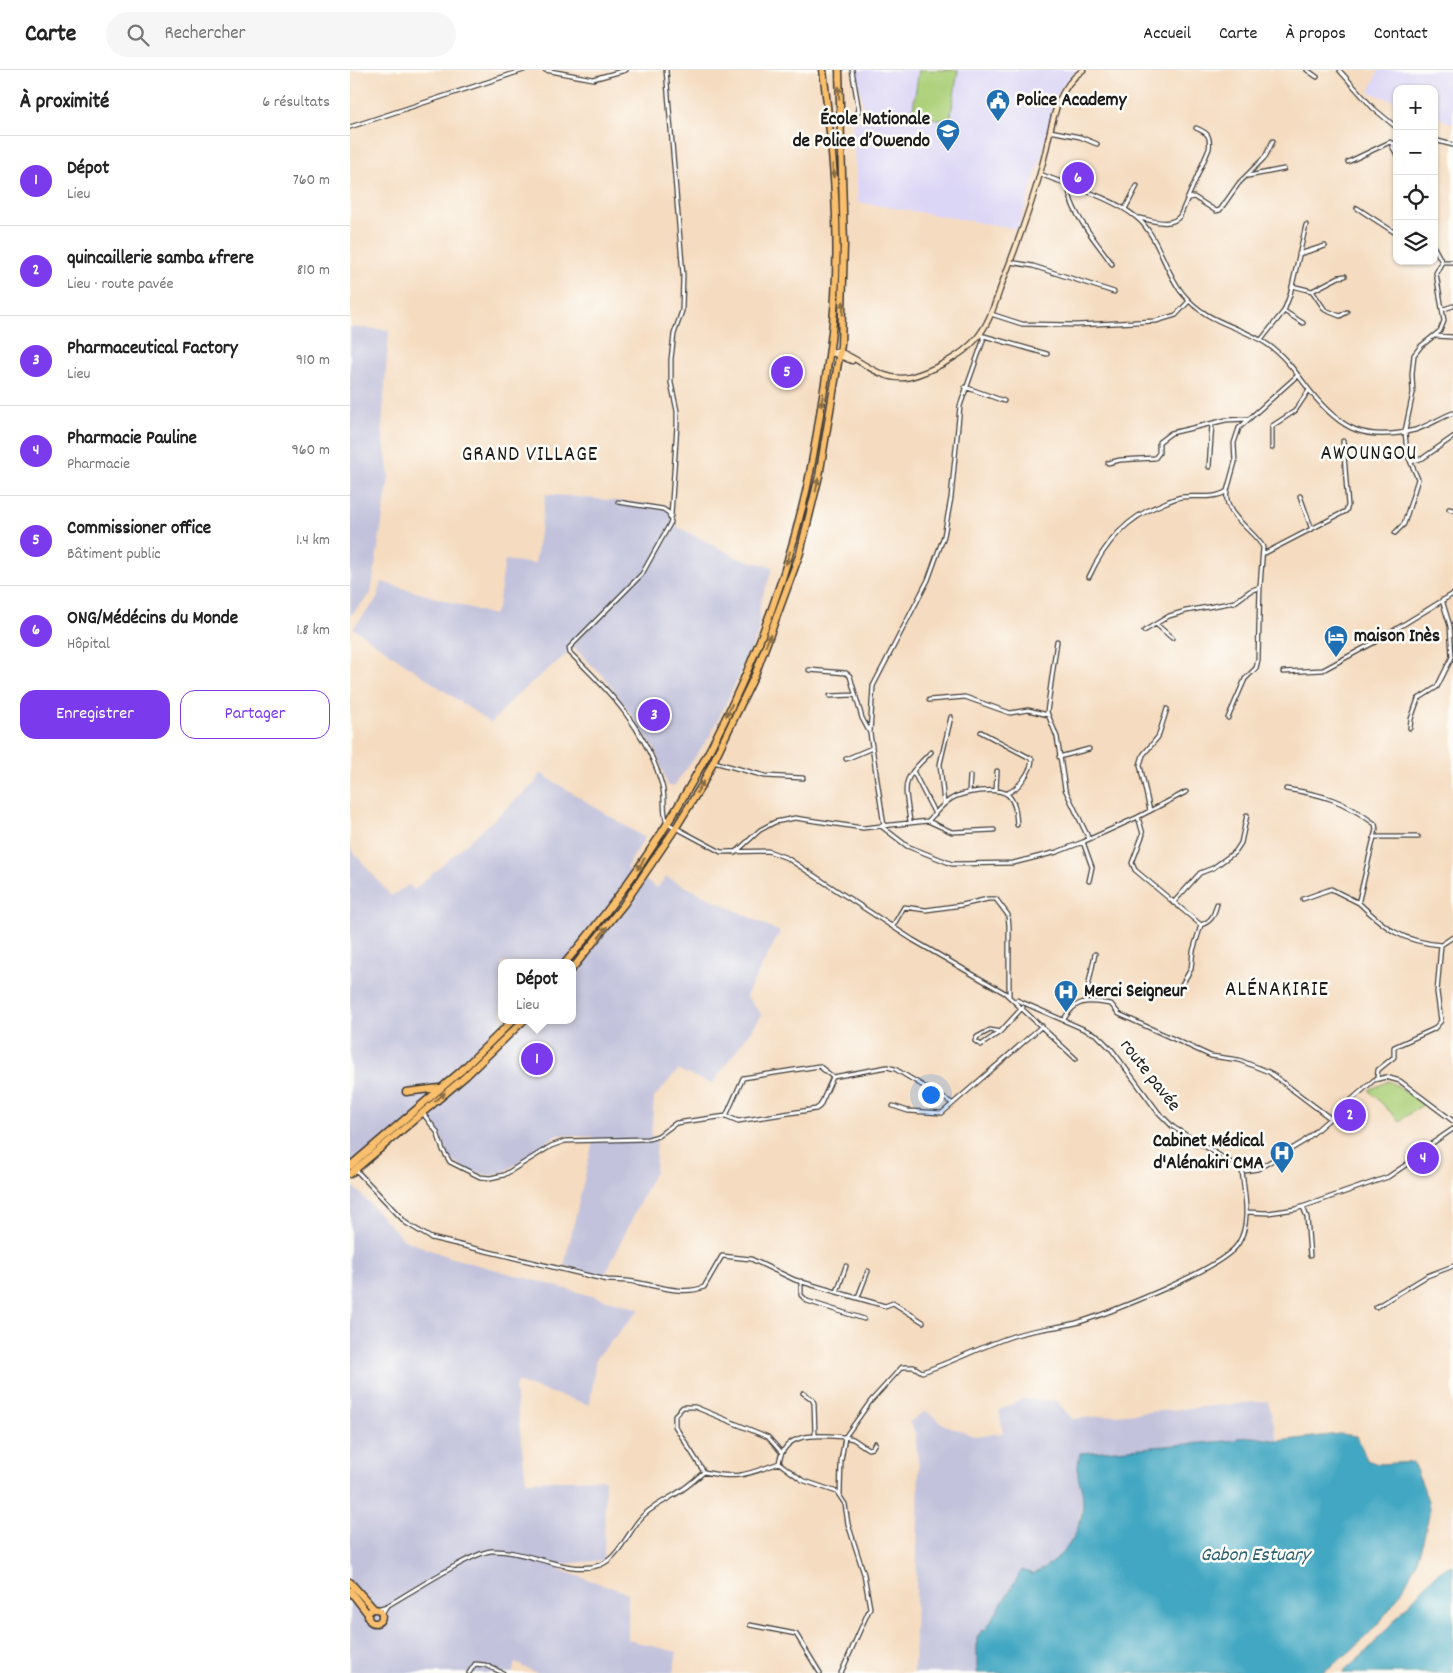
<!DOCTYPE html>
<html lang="fr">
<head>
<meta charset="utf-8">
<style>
  :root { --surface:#fff; --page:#f6f6f6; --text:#222; --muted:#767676; --line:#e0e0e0; --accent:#7c3aed }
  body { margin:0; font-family:Dekko,sans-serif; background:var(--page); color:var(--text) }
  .controls { position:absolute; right:15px; top:15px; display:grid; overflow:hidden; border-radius:10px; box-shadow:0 1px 4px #0004 }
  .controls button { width:45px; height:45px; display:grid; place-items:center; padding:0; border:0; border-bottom:1px solid var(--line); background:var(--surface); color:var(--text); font:25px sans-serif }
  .you { position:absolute; left:580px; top:1024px; width:18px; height:18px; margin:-12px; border:4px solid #fff; border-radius:50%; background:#1a73e8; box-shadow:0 0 0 8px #1a73e833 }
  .badge { display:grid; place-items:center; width:32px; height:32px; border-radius:50%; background:var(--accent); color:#fff; font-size:16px; font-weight:700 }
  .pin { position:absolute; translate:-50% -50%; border:2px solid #fff; box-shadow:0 1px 5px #0006 }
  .popup { position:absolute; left:148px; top:889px; width:78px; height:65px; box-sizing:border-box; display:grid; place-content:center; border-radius:10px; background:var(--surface); filter:drop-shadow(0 1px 4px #0005); font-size:16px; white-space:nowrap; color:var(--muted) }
  .popup b { font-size:19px; color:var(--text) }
  .popup::after { content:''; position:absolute; left:50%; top:100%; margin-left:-10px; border:10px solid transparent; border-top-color:var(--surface) }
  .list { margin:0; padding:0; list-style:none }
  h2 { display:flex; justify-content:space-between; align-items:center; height:65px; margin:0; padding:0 20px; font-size:21px }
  h2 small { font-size:16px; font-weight:400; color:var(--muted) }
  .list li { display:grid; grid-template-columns:32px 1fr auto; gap:15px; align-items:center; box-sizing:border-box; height:90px; padding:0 20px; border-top:1px solid var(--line) }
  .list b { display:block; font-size:19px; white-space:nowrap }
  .list p { margin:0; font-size:16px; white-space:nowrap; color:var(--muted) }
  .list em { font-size:16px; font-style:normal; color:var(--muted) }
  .actions { display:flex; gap:10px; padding:15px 20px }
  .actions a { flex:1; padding:11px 0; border:1px solid var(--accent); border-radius:15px; text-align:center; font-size:18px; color:var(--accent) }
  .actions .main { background:var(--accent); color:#fff }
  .icon { flex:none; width:28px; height:28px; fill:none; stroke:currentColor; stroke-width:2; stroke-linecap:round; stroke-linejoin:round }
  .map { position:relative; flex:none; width:1103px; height:1603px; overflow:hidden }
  header { display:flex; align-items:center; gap:30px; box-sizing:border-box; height:70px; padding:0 25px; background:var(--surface); border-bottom:1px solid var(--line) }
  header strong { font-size:24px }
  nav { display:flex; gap:28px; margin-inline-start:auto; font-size:18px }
  .search { width:350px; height:45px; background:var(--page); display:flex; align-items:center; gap:12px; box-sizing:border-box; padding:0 18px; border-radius:28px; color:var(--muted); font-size:19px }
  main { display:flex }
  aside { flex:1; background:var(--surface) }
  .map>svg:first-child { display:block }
  .built { fill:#dcd6f6 }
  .industrial { fill:#c2c2dc; fill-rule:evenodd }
  .green { fill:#acd079; stroke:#64764a }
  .water { fill:#42a7c2; stroke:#2f626f }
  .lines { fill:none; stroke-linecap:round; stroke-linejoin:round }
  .street-casing { stroke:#3d3935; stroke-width:5.5 }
  .secondary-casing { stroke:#3d3935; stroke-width:7 }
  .highway-casing { stroke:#3d3935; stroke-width:9 }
  .street { stroke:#fff; stroke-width:3 }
  .secondary { stroke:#fde5c5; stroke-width:4.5 }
  .highway { stroke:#f9bf6d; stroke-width:6 }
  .oneway { fill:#8a6e44 }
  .labels { text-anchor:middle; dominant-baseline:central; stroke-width:5; stroke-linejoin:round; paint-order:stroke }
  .poi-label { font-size:19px; font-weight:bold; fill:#1c1c1c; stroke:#fdfcf7; text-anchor:start }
  .street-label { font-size:19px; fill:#1c1c1c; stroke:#fdfcf7 }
  .water-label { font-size:20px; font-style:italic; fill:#2f626f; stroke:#fdfcf7 }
  .quarter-label { font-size:21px; letter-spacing:1px; fill:#1c1c1c; stroke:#fdfcf7 }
</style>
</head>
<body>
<header>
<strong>Carte</strong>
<div class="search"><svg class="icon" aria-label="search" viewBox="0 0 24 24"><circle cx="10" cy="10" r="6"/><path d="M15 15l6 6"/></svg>Rechercher</div>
<nav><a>Accueil</a><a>Carte</a><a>À propos</a><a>Contact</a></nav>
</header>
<main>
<aside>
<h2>À proximité<small>6 résultats</small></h2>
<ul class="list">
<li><span class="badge">1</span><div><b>Dépot</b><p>Lieu</p></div><em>760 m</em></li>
<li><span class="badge">2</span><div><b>quincaillerie samba &amp;frere</b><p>Lieu · route pavée</p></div><em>810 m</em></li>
<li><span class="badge">3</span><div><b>Pharmaceutical Factory</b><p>Lieu</p></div><em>910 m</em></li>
<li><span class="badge">4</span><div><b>Pharmacie Pauline</b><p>Pharmacie</p></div><em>960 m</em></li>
<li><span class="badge">5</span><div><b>Commissioner office</b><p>Bâtiment public</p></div><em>1.4 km</em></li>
<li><span class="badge">6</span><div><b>ONG/Médécins du Monde</b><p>Hôpital</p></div><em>1.8 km</em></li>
</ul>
<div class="actions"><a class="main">Enregistrer</a><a>Partager</a></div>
</aside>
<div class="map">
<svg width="1103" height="1603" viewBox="0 0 1103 1603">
  <rect width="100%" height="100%" fill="#fdfcf7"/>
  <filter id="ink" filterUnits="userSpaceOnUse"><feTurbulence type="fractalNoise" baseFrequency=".02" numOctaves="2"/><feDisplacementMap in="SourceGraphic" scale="10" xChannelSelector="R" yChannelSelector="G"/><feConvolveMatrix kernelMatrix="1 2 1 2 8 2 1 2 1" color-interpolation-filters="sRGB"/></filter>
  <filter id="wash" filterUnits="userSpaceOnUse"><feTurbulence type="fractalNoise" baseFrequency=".0096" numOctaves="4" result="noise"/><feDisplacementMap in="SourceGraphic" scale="20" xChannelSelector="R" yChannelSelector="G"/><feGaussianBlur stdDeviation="1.12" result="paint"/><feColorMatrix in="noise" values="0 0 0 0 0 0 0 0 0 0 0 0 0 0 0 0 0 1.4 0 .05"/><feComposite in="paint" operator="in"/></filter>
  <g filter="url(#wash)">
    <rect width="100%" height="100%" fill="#f5dcc0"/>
    <!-- built -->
    <path class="built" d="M505,0H729L715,13L705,30L691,87L668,159L508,132L502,51L511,52L514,38Z
      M1029,0H1103V54L1084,46V19H1047V32L1019,22Z"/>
    <!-- industrial -->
    <path class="industrial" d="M0,257L39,260L32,356L39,407L21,523L0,546Z
      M196,424L317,436L328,457L388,488L423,497L410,534L408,563L393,598L360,666L324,716H318L304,678L270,629L254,607L224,578L168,624L141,653L3,558L27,529L32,512L144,545L148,536L155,490L185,494Z
      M190,703L295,768L276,798L307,818L316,807L430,862L396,926L412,945L362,1014L328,1000L304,1028L301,1067L307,1070L305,1101L254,1207L214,1196L244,1067L207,1065L159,1099L143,1106L122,1102L100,1090L87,1058L72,1046L0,1109V1095L2,1093L0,1091V778L41,826L59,815L64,820L185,713ZM152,893H222V950H152Z
      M0,1113L54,1170L99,1187L290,1239L246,1288L240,1335L167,1312L165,1319L176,1411L255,1409L254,1490L213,1494L210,1500L278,1523V1570L327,1582L323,1603H187L165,1593L163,1603H0Z
      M673,1329L707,1331L722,1349L918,1331L928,1371L904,1367L888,1368L887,1370L752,1383L751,1381L727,1404L733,1428L727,1460L716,1480L706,1490L683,1504L672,1500L634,1562L627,1568V1603H564L569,1400L565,1362L559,1352L576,1341L595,1355L624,1366L653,1363L649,1340Z"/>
    <!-- green -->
    <path class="green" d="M569,0H608L600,51L562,45Z
      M1039,1011L1074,1034L1049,1051L1019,1020Z"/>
    <!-- water -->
    <path class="water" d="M989,1364L1007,1366L1017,1390L1028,1394L1063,1392C1068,1406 1078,1424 1079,1439C1080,1445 1077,1452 1076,1458C1065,1518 1021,1571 971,1603H627V1568L632,1560L635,1561L672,1500L683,1504C713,1490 733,1463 733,1429C733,1421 729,1413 728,1406C727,1399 729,1390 730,1383L887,1370V1368L904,1367L928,1371Z
      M1099,1496H1103V1603H992L1016,1582L1085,1505Z"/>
  </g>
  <g filter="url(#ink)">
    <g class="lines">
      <defs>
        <path id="street" d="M195,0L243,9L276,0
          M316,0L333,205L332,241L324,264L321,289V313L327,341V355L321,446
          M957,0L967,7
          M990,1L1023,38L1047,58
          M491,46L502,47L509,41L502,0
          M0,57L174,0
          M700,61L730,67L747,74
          M1047,70L1042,76L1047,85
          M1084,70L1103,75
          M998,92L1040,72L1043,74
          M690,104C720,116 761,127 786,147C808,164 815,203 833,224C856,253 888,255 917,274C935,286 947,304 960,321C991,360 1015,372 1065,360C1078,356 1090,348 1103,343
          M898,106L934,99
          M720,116C714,136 751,177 762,194
          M839,128L844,127L866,141L870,140L889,113L915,87L923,71
          M1007,138L1047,164
          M775,139L787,116
          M789,148C802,150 820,158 830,146L859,79C861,66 858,63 846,58
          M1084,177L1092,192
          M949,184L975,176
          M660,192L683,196L764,222
          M942,216L962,221L989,207L995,206
          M962,221L975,240L990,246L997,242
          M1094,239L1103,236
          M934,241L940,225L956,155
          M641,244L672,254L727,255L806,251L826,245L839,231
          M634,266L697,284
          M1085,266L1103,267
          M911,270L934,241L953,253
          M615,317L654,331
          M922,378V356L945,341L959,320
          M1061,392L1073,388L1103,367
          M758,393L770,390L805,388L809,383V372L821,363L876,350L897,349
          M859,397L862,354
          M950,426L961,457
          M268,432L313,439L319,443L321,452L292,504L219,578L220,583C260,621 297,661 312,715C316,728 312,741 317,753L371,782L418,781L437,788L563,870L655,923L726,989
          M1099,439L1103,440
          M1045,463L1054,454L1068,409L1057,384L1055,361L1063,323L1062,304L1064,285L1071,276L1090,261L1094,251L1086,203L1092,192H1103
          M915,483L996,441L998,436L993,371
          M739,507C754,474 776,448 810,435C817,432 824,428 832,427C846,425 864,430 877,421L885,392L884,373L889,358L948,305
          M806,554L822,568
          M794,561L819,546L836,541L885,532L900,521L910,517L913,477C903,459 873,445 877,422
          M707,571L697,642L707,667L715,719L739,769
          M459,600L496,603L500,606L512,648L520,663L534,756
          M933,602L973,600L1025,572L1103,524
          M480,626L505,625
          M579,630L615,627L660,643L678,640L698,645
          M878,648L895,609L906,598L908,590L910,517
          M1060,658L1061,649L1068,629L1087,617L1102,587L1100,556L1092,530
          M631,662L682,689C682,700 668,720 657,723
          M520,663L523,616L578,510L594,466L601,428L610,336L633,271V266L630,264
          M709,687L739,679
          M496,689L522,678
          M364,692L415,706L453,708
          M563,701L585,744
          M936,719C975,725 992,730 1025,754L1026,759L1009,830V833C1037,860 1052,871 1091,875L1103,867
          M646,721L647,701
          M619,722L620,706
          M594,734L590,694L601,647
          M800,741L790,695L793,685L808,667L817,639
          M788,747L793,764L782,793L785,800L851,855
          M560,751C554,710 551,712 581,682
          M578,751C585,744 592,734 601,729C612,722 648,716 658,725C666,733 666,744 667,755
          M531,756L557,776L602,794L663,793L707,782L733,772L788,747L836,722
          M1024,767H1068
          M733,772L742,797L739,811
          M385,783L410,760L425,752L445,748L513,758L578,751L602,762L644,760
          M953,829L981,819L1009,833
          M823,833L850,803L863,798L885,782L891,773L897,745
          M543,856L554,837L576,840L612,835L638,829H646L658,845L659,856V925
          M827,923L841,899L843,881L851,855C862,851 864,845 867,834
          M667,930L747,965L762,980L808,1042L823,1057L895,1101L908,1099L953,1072L1024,1010L1036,1007L1050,1011L1103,1051
          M735,931L745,884
          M714,949C727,927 739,931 761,934L769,944L861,986L889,990L919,1002L980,1048
          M650,962L640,960L627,967L625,971L631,975L650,962L673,937
          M1027,1008L1028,1000L1044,987V977L1084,959L1091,951L1087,922L1091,875
          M543,1036L558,1041L592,1043L692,956
          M72,1042L87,1062L93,1080L100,1092L130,1107L140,1108L154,1105L201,1076L215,1071L298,1069L308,1066L326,1053L376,1046L388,1051L466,1039L470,1036L483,1007L537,997L545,999L602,1033
          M376,1046L393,1008L469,996L483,1007
          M5,1099L56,1153L81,1168L257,1210C266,1211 275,1210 284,1212C305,1215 333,1226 354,1217L372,1186L401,1189L445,1210L535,1236L543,1233L573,1252
          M953,1137L957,1147L960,1186
          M896,1142L918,1143L946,1139L1038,1107L1063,1090L1068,1083L1103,1059
          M451,1211V1225L457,1231L514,1249
          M487,1222L496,1196
          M508,1227L518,1201
          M1026,1237L1077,1206L1103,1196
          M453,1323L462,1329L464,1333L465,1365
          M525,1373L522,1378L518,1379L503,1369L495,1367L520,1332L552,1297H564L572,1302C603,1292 632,1276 663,1266C684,1259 706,1258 726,1253C758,1244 872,1199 888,1174C902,1152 894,1123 892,1100
          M429,1393L452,1410L487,1422L495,1434L498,1454L514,1504L520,1538L491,1603
          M429,1393C434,1360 470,1365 495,1367L491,1391L490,1425
          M354,1402L325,1356V1345L333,1337H345L418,1367L432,1383
          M27,1539L37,1536C58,1524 121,1483 141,1481C175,1479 218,1506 250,1495C268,1488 278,1463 290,1449C299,1438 312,1433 324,1425C335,1419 345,1410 354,1402C388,1410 398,1404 429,1393
          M32,1544L36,1537
          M400,1555L446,1564L470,1603
          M119,1603L125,1594L135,1595L153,1603"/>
        <path id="secondary" d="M480,282C500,276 527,315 560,307C582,301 612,286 626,269C640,253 646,230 653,211C668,172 683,132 693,92C702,59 703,21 733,0
          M480,282L502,291"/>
        <path id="highway" d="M215,893C328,761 414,600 454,430C462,398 467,364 472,331C478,296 483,261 485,226C490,150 482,75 473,0
          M222,899L274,834L325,759L352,715L405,605L450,483L469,406L491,275L494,175L489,0
          M56,1022L89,1018
          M0,1096L111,1001L163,950
          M0,1104L116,1006L174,950
          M0,1512L24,1539
          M0,1521L18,1544
          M18 1546a7 7 0 1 1 14 0a7 7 0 1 1-14 0Z"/>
      </defs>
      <!-- street casing -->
      <use href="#street" class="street-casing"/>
      <!-- secondary casing -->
      <use href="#secondary" class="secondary-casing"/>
      <!-- highway casing -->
      <use href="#highway" class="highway-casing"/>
      <!-- street -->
      <use href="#street" class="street"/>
      <!-- secondary -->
      <use href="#secondary" class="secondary"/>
      <!-- highway -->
      <use href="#highway" class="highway"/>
    </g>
    <!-- one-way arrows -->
    <defs><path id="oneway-solid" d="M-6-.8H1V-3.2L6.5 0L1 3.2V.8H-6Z" transform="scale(1.25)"/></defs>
    <g class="oneway">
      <use href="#oneway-solid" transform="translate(489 23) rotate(-92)"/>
      <use href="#oneway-solid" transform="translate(483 101) rotate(85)"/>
      <use href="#oneway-solid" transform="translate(493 238) rotate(-88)"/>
      <use href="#oneway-solid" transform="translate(472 330) rotate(99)"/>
      <use href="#oneway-solid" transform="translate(467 415) rotate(-78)"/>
      <use href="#oneway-solid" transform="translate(438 488) rotate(107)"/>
      <use href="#oneway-solid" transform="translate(418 570) rotate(-69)"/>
      <use href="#oneway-solid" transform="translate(379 640) rotate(116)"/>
      <use href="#oneway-solid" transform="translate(350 717) rotate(-60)"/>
      <use href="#oneway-solid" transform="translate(291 794) rotate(122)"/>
      <use href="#oneway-solid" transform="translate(253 862) rotate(-52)"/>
      <use href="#oneway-solid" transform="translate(90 1027) rotate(-41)"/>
    </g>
  </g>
  <!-- icons -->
  <defs>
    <symbol id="civic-pin" viewBox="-11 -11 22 30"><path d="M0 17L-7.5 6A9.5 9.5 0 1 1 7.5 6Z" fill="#1f6fb2" stroke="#fdfcf7"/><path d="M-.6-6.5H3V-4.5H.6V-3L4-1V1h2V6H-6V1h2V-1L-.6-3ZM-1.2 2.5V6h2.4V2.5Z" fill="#fff"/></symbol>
    <symbol id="school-pin" viewBox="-11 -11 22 30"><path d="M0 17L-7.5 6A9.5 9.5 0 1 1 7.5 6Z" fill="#1f6fb2" stroke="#fdfcf7"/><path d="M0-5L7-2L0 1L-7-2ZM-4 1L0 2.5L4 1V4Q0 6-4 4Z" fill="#fff"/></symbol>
    <symbol id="hotel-pin" viewBox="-11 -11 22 30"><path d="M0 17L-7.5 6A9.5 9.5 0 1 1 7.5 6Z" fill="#1f6fb2" stroke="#fdfcf7"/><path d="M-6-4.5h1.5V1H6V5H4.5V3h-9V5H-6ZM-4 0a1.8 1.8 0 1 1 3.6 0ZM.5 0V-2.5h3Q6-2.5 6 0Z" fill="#fff"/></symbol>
    <symbol id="hospital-pin" viewBox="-11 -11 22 30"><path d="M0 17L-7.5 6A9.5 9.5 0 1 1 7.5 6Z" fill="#1f6fb2" stroke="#fdfcf7"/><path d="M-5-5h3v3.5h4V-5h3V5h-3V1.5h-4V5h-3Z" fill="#fff"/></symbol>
  </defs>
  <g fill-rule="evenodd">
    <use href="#civic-pin" x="634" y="17" width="28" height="38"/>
    <use href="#school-pin" x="584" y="47" width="28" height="38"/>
    <use href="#hotel-pin" x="972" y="553" width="28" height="38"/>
    <use href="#hospital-pin" x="702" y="908" width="28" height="38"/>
    <use href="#hospital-pin" x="918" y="1069" width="28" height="38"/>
  </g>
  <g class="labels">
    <!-- poi labels -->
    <g class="poi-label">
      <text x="666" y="31">Police Academy</text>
      <text x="580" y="50" text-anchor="end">École Nationale<tspan x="580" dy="22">de Police d’Owendo</tspan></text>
      <text x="1004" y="567">maison Inès</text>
      <text x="734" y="922">Merci Seigneur</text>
      <text x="914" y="1072" text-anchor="end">Cabinet Médical<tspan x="914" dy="22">d'Alénakiri CMA</tspan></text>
    </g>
    <!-- street labels -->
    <g class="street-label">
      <text transform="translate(799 1006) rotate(52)">route pavée</text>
    </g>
    <!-- water labels -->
    <g class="water-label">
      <text x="905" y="1486">Gabon Estuary</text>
    </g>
    <!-- quarter labels -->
    <g class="quarter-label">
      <text x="1019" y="385">AWOUNGOU</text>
      <text x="180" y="386">GRAND VILLAGE</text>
      <text x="927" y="921">ALÉNAKIRIE</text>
    </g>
  </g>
</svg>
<div class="controls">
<button>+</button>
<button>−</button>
<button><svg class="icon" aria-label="locate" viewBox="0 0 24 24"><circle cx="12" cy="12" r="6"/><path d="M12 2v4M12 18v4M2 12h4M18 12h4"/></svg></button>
<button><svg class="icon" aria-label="layers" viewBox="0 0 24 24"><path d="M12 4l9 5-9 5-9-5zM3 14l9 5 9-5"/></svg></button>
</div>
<div class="you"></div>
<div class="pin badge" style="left:187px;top:989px">1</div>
<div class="popup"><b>Dépot</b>Lieu</div>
<div class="pin badge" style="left:1000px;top:1045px">2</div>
<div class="pin badge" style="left:304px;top:645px">3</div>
<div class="pin badge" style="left:1073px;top:1088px">4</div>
<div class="pin badge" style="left:437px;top:302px">5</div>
<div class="pin badge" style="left:728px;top:108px">6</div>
</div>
</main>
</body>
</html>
